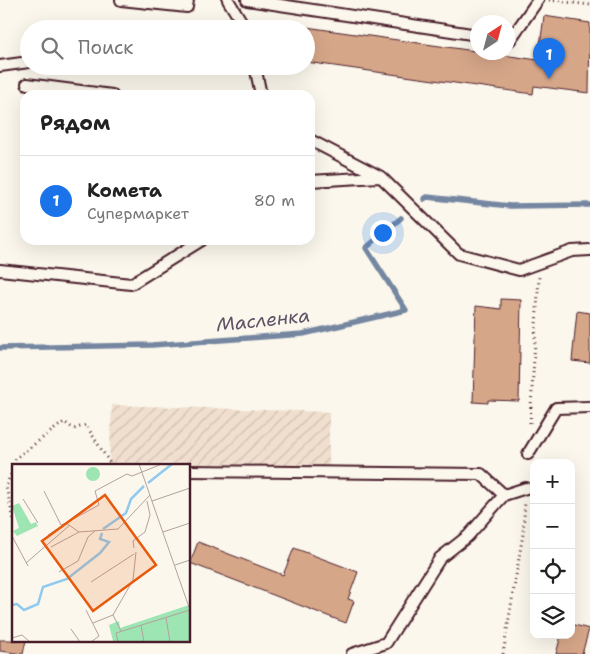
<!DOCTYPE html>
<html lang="ru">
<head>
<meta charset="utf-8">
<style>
  :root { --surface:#fff; --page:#f2f2f2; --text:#222; --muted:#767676; --line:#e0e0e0; --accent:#1a73e8 }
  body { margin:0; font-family:"Shantell Sans",sans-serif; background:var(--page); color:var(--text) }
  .controls { position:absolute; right:15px; bottom:15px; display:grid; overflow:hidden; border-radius:10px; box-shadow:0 5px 20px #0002 }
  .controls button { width:45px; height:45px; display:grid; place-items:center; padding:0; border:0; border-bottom:1px solid var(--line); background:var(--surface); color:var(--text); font:25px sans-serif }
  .compass { position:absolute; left:470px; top:15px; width:45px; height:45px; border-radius:50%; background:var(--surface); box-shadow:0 5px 20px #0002; rotate:36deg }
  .you { position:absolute; left:382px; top:232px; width:18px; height:18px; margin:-12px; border:4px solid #fff; border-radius:50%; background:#1a73e8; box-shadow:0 0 0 8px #1a73e833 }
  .badge { display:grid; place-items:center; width:32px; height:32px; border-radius:50%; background:var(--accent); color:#fff; font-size:16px; font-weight:700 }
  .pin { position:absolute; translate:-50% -41px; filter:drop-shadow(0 1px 2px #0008) }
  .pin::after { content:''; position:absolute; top:26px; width:18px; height:15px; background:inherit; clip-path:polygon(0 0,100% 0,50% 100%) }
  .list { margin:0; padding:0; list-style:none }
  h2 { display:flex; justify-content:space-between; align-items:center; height:65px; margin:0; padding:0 20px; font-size:21px }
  h2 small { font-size:16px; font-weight:400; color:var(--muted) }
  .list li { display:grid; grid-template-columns:32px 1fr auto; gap:15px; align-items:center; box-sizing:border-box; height:90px; padding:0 20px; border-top:1px solid var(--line) }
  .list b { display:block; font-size:19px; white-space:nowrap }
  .list p { margin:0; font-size:16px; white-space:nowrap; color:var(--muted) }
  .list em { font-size:16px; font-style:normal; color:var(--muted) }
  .icon { flex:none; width:28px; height:28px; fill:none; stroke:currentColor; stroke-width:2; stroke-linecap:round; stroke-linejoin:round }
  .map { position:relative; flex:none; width:590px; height:654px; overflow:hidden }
  .search { position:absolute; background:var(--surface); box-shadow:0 5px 20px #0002; left:20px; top:20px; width:295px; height:55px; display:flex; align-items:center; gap:12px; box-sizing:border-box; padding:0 18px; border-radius:28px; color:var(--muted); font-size:19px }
  .panel { position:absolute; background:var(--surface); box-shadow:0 5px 20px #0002; left:20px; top:90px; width:295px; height:155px; border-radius:15px }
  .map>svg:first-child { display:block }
  .industrial { fill:url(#industrial-furrows) }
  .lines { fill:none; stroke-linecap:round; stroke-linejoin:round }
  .stream { stroke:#7486a1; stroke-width:5.5 }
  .building { fill:#d6a689; stroke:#4a1f2b }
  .service-casing { stroke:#4a1f2b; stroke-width:14 }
  .path { stroke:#4a1f2b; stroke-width:3; stroke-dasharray:1 4; stroke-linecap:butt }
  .service { stroke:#fbf7ec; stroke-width:10 }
  .labels { text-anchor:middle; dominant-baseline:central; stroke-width:5; stroke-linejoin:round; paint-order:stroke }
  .water-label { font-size:19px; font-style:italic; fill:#5f5266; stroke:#fbf7ec }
  .inset-river { fill:none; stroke:#90caef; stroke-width:2.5 }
  .inset-road { fill:none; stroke:#b4a19f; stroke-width:1 }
  .view { fill:#e8590c; fill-opacity:0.15; stroke:#e8590c; stroke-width:2.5 }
  .inset-edge { fill:none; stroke:#4a1f2b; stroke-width:2.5 }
</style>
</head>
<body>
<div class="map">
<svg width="590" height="654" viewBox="0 0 590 654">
  <defs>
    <pattern id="industrial-furrows" width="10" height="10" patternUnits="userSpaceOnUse" patternTransform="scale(1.25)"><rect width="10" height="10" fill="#f0dfce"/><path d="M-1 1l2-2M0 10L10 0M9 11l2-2" fill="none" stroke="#cfbfb1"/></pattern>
  </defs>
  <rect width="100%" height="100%" fill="#fbf7ec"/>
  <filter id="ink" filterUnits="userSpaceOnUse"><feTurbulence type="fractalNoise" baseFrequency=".02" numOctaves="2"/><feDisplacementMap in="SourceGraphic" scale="10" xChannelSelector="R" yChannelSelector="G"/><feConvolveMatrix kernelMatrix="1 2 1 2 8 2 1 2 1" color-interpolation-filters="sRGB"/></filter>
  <g filter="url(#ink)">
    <!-- industrial -->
    <path class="industrial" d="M112,405L329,412V466L109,463Z"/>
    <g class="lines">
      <!-- stream -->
      <path class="stream" d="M424,199L427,197L510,206L590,205
        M0,348L152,345L303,334L406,310L366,248L401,218"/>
    </g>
    <!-- building -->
    <path class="building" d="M544,16L590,23L589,93L534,86L533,94L306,62V27L538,60Z
      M501,299L521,300L519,401L488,400V403L473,402L476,306L501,309Z
      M577,311L590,313V363L572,361Z
      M198,542L283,575L294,548L358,572L348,599L354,601L346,623L190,563Z
      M571,624L589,629L582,654H556L561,635H571Z
      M0,640H26L23,654L0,651Z"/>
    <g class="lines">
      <defs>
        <path id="service" d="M121,0L187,7L188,0
          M228,0L246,29
          M247,0L478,35
          M508,39L510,40L538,0
          M0,66L29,62
          M255,66L261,95
          M27,84L112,95
          M310,140L381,177L459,254L519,270L572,251L590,250
          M310,181L379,177
          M0,270L131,284L202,240
          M528,454L556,408L590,407
          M189,471L481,474L504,495
          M352,654L386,643L440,558L468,536L504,495L526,488"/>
      </defs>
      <!-- service casing -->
      <use href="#service" class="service-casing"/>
      <!-- path -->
      <path class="path" d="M549,0L590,5
        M530,423L539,277
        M14,465L16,458L64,422L74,429L86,425L111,465
        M14,465L6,487L14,521
        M503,654L523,534L525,501"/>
      <!-- service -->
      <use href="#service" class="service"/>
    </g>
  </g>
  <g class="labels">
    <!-- water labels -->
    <g class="water-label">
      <text transform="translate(263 320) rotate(-6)">Масленка</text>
    </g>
  </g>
  <!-- overview -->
  <g transform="translate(12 464)">
    <rect width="178" height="178" fill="#fbf7ec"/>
    <path d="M7,39L19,60L24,58L26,62L5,72L1,67L7,64L0,42Z" fill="#9de5b2"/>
    <path d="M74 10a7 7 0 1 1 14 0a7 7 0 1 1-14 0ZM177,141V177H101L97,161L107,157L108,164Z" fill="#9de5b2"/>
    <path class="inset-river" d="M136,19L160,0M91,65L114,49L119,35L132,22M0,141L5,140L12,146L26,140L31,123L55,115L88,89L97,78L88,75L90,69"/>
    <path class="inset-road" d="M127,0L178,146M32,27L49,61L54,59M11,35L26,59M140,37L178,24M67,68L54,59L87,41L83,27L115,10L120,12L150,0M151,68L178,59M36,71L50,62M0,72L16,102M39,83L67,68L106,65L138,31M122,84L121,77L133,68L138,51L135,37M14,99L58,61M163,101L178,96M47,108L66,97L76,73L83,67M79,118L122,90M74,146L87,172L79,178M101,151L121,116L124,88M154,154L158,178M81,159L101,151L109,167M129,161L132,178M59,165L68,178M0,174L10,171L18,178M106,178L104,169L178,146"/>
    <path class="view" d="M93,31L144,101L81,147L30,77Z"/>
    <rect width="178" height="178" class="inset-edge"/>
  </g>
</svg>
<div class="controls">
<button>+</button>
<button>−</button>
<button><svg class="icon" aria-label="locate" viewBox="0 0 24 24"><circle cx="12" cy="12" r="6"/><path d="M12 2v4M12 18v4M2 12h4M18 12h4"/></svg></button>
<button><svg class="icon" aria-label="layers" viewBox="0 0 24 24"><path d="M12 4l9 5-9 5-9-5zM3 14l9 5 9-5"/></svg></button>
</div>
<svg class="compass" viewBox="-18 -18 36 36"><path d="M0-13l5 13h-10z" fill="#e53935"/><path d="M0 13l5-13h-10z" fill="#767676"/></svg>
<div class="you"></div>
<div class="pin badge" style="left:549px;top:79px">1</div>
<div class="search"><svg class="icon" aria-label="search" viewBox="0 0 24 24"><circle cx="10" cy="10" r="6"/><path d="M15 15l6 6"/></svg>Поиск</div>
<section class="panel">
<h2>Рядом<small></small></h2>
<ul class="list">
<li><span class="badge">1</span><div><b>Комета</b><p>Супермаркет</p></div><em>80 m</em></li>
</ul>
</section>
</div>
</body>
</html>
